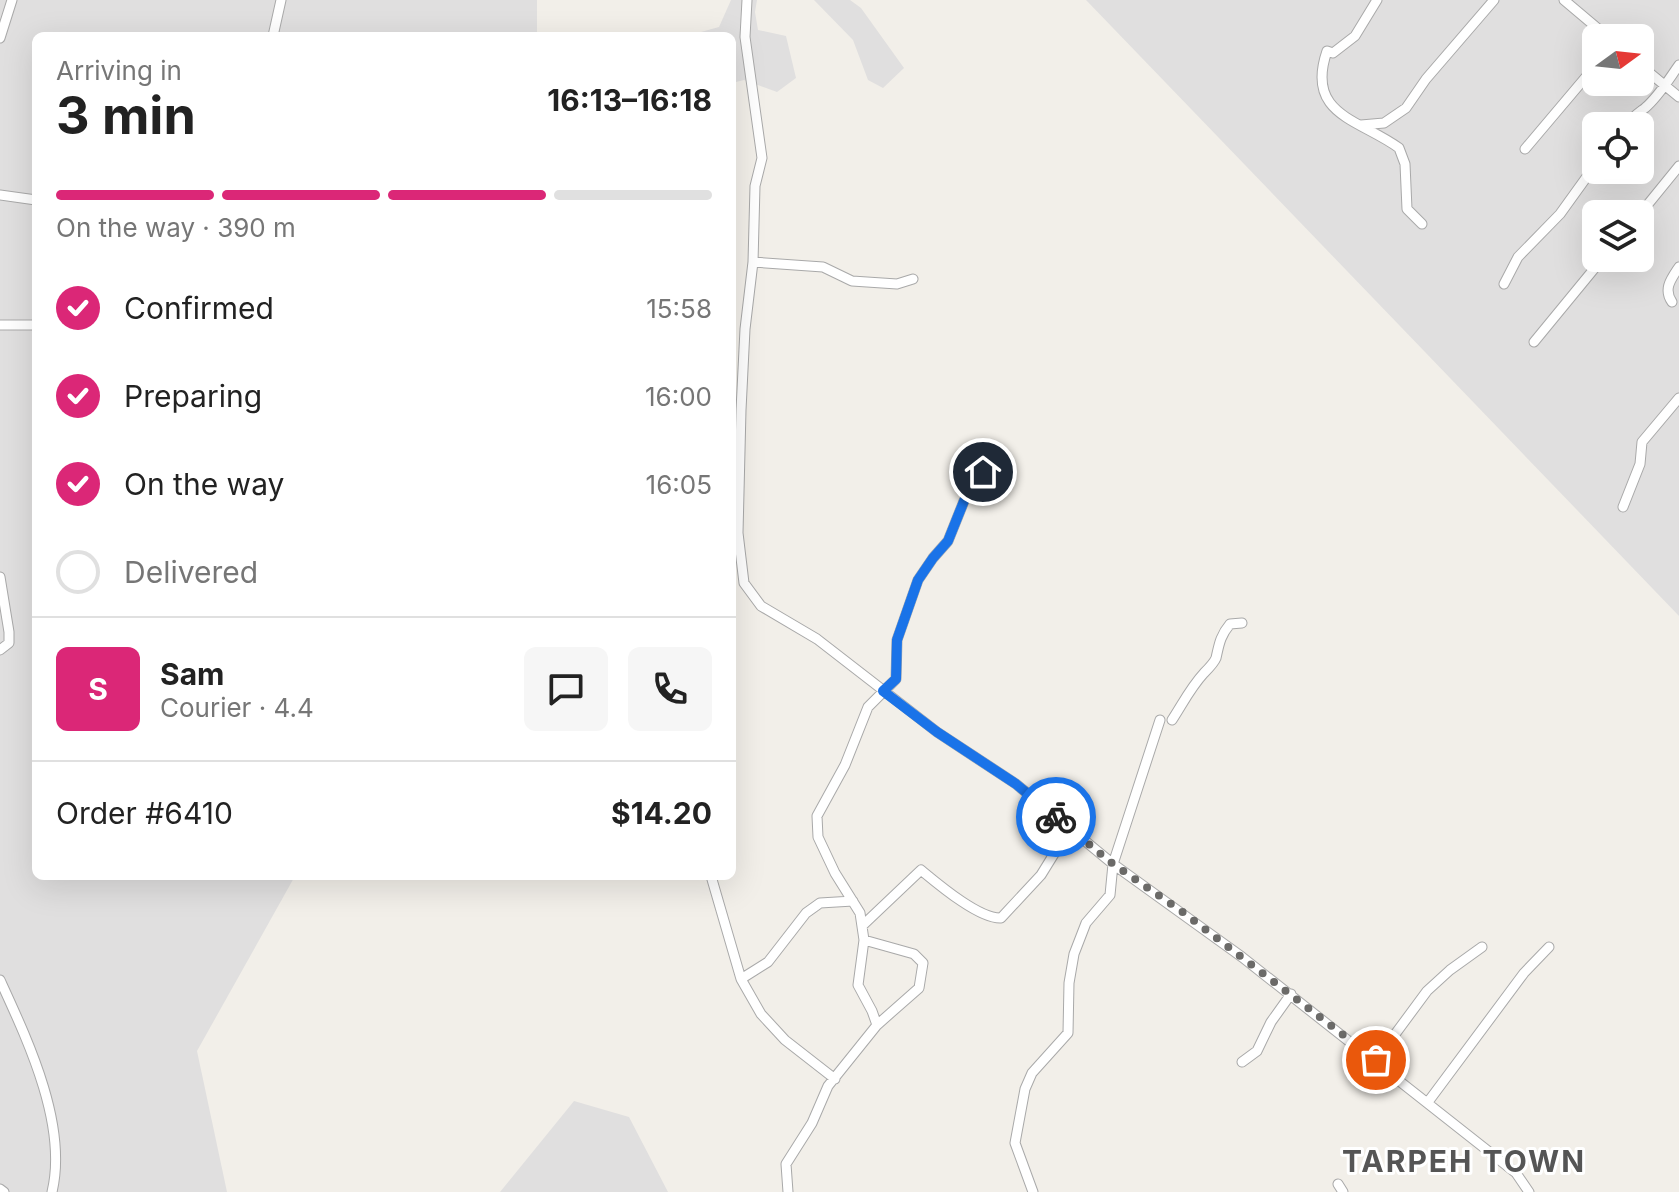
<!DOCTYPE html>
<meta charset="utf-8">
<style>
:root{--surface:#fff;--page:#f6f6f6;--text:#222;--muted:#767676;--line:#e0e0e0;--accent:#db2777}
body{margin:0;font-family:Inter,sans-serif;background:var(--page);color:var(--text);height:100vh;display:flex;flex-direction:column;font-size:30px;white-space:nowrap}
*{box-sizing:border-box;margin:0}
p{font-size:26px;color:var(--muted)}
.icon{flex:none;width:44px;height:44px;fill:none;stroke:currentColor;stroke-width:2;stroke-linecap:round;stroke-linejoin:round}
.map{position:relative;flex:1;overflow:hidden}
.sheet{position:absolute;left:32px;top:32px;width:704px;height:848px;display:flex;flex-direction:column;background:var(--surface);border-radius:12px;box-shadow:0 8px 32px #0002}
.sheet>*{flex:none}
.needle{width:52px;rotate:75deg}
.tools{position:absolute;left:1582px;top:24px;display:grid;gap:16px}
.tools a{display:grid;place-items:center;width:72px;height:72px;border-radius:12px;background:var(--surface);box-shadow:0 8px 32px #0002;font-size:40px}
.pin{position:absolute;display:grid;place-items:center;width:68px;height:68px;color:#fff;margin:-34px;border:4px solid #fff;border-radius:50%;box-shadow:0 2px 8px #0007}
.courier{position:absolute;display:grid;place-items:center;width:80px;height:80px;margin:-40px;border:6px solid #1a73e8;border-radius:50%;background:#fff;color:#222;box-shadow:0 2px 10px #0007}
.headline em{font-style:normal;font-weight:700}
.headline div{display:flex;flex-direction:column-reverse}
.headline{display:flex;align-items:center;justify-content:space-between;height:136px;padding:0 24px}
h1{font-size:52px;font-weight:700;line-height:60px}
.bar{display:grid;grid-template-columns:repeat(4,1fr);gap:12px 8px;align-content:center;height:96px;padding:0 24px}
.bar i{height:10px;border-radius:6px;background:var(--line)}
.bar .on{background:var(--accent)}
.bar p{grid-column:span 4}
.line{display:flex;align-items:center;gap:20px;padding:0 24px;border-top:2px solid var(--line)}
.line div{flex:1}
.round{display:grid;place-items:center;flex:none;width:84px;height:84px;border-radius:12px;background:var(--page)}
ol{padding:0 24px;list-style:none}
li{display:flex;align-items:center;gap:24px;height:88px}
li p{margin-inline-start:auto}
li .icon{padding:8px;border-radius:50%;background:var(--accent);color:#fff;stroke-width:4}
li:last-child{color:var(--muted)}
li i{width:44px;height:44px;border:4px solid var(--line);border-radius:50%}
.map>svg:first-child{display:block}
.residential{fill:#e0dfdf;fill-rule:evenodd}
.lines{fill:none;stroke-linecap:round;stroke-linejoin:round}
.minor-casing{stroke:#a9a9a9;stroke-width:11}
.minor{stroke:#fff;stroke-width:9}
.done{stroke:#6b6a68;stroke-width:8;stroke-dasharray:0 14.4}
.route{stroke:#1a73e8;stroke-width:10}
.labels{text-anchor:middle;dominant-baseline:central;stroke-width:6;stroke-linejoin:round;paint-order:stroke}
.district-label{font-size:30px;font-weight:bold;letter-spacing:2px;fill:#555;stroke:#fff}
</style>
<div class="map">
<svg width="1679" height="1192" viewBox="0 0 1679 1192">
<rect width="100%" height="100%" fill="#f2efe9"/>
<path class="residential" d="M0 0H537V36H36V876H295L197 1051 227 1192H0Z
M731 0H757L755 12 758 30 786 36 796 78 777 92 744 80 732 83V36H700L701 32 719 27Z
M814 0H850L861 8 904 68 883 88 868 80 853 40Z
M1086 0H1679V616L1400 326ZM1596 38H1640V82H1596ZM1596 126H1640V170H1596ZM1596 214H1640V258H1596Z
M574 1101 629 1117 668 1192H500Z"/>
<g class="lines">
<g class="minor-casing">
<path id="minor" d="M747 0 745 37 762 158 755 186 753 262 745 329 741 410 738 533 744 583 761 606 817 639 937 732 1016 784 1113 864 1242 957 1516 1173 1529 1192
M1377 0 1355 36 1333 53 1327 51C1305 115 1359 119 1399 148L1405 164 1407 209 1422 224
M1564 0 1609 38
M273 36 281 0
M0 38 12 0
M1640 65 1679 97
M1361 125 1384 123 1406 108 1426 79 1494 0
M1626 126C1632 117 1637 114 1645 108 1659 96 1669 79 1679 65
M1525 149 1596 65
M0 195 36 200
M1640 214 1679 166
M753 262 823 267 852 281 897 284 913 279
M1504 284 1518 257 1560 214 1596 164
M1672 302C1663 289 1671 279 1679 267
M0 325H36
M1534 342 1603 258
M1623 507 1640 464 1642 442 1679 398
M0 577 9 632V643L0 650
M1172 720C1183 703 1191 687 1204 673 1208 669 1214 663 1216 658 1219 645 1220 636 1230 624L1242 623
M711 876 741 979 768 962 806 913 820 903 853 901
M862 926 921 870C938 884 979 919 1001 918L1041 875 1070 828
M864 940 914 954 923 963 919 988 877 1025
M741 979 761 1014 785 1040 835 1079
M0 980C28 1041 68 1125 52 1192
M1376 1060 1427 991 1450 970 1482 947
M1242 1062 1257 1051 1271 1022 1291 994
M1428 1102 1524 973 1549 947
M1338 1184 1343 1192
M0 1189 4 1192
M788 1192 786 1164 812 1123 828 1086 877 1025 872 1011 858 985 864 940 860 913 835 873 818 837 817 816 845 765 868 707 896 679 897 640 918 580 933 558 948 541 964 501 983 472
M1033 1192 1015 1143 1025 1089 1032 1073 1068 1033 1069 983 1074 954 1086 923 1110 895 1113 864 1160 720"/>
</g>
<use href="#minor" class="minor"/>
</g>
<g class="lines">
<path class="done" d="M1056 817 1113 864 1180 910 1376 1060"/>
<path class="route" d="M983 472 964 501 948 541 933 558 918 580 897 640 896 679 883 691 937 732 1016 784 1056 817"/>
</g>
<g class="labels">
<g class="district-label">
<text x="1464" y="1161">TARPEH TOWN</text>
</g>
</g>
</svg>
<div class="tools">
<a><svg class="needle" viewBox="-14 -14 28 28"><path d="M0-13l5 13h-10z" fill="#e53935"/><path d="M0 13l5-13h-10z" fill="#767676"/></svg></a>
<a><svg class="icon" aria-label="locate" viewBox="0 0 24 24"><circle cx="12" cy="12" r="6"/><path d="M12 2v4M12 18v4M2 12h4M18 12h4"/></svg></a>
<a><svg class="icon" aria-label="layers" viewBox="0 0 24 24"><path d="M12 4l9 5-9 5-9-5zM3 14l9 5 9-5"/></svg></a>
</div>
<div class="pin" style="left:1376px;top:1060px;background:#ea580c"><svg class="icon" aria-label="bag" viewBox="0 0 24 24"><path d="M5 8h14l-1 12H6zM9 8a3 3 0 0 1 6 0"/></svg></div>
<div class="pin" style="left:983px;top:472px;background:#1f2937"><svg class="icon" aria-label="home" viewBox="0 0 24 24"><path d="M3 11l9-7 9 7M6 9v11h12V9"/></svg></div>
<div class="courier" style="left:1056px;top:817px"><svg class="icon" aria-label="bike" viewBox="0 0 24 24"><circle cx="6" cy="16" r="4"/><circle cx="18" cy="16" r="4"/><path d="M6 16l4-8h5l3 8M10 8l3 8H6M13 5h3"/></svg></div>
<section class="sheet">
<div class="headline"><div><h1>3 min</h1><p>Arriving in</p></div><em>16:13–16:18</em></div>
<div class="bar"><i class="on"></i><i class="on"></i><i class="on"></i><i></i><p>On the way · 390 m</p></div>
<ol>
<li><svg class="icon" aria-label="check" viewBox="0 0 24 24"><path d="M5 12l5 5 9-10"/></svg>Confirmed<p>15:58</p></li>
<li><svg class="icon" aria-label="check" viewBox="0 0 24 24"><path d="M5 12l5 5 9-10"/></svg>Preparing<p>16:00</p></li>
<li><svg class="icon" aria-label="check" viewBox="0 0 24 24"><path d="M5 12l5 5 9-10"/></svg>On the way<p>16:05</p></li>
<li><i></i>Delivered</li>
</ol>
<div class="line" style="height:144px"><b class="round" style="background:var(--accent);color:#fff">S</b><div><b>Sam</b><p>Courier · 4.4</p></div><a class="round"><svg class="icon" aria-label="chat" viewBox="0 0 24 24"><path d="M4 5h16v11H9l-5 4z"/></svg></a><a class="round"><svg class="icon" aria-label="phone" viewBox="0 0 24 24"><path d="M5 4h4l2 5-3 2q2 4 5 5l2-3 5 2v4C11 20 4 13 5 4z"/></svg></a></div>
<div class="line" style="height:104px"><div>Order #6410</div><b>$14.20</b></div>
</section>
</div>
